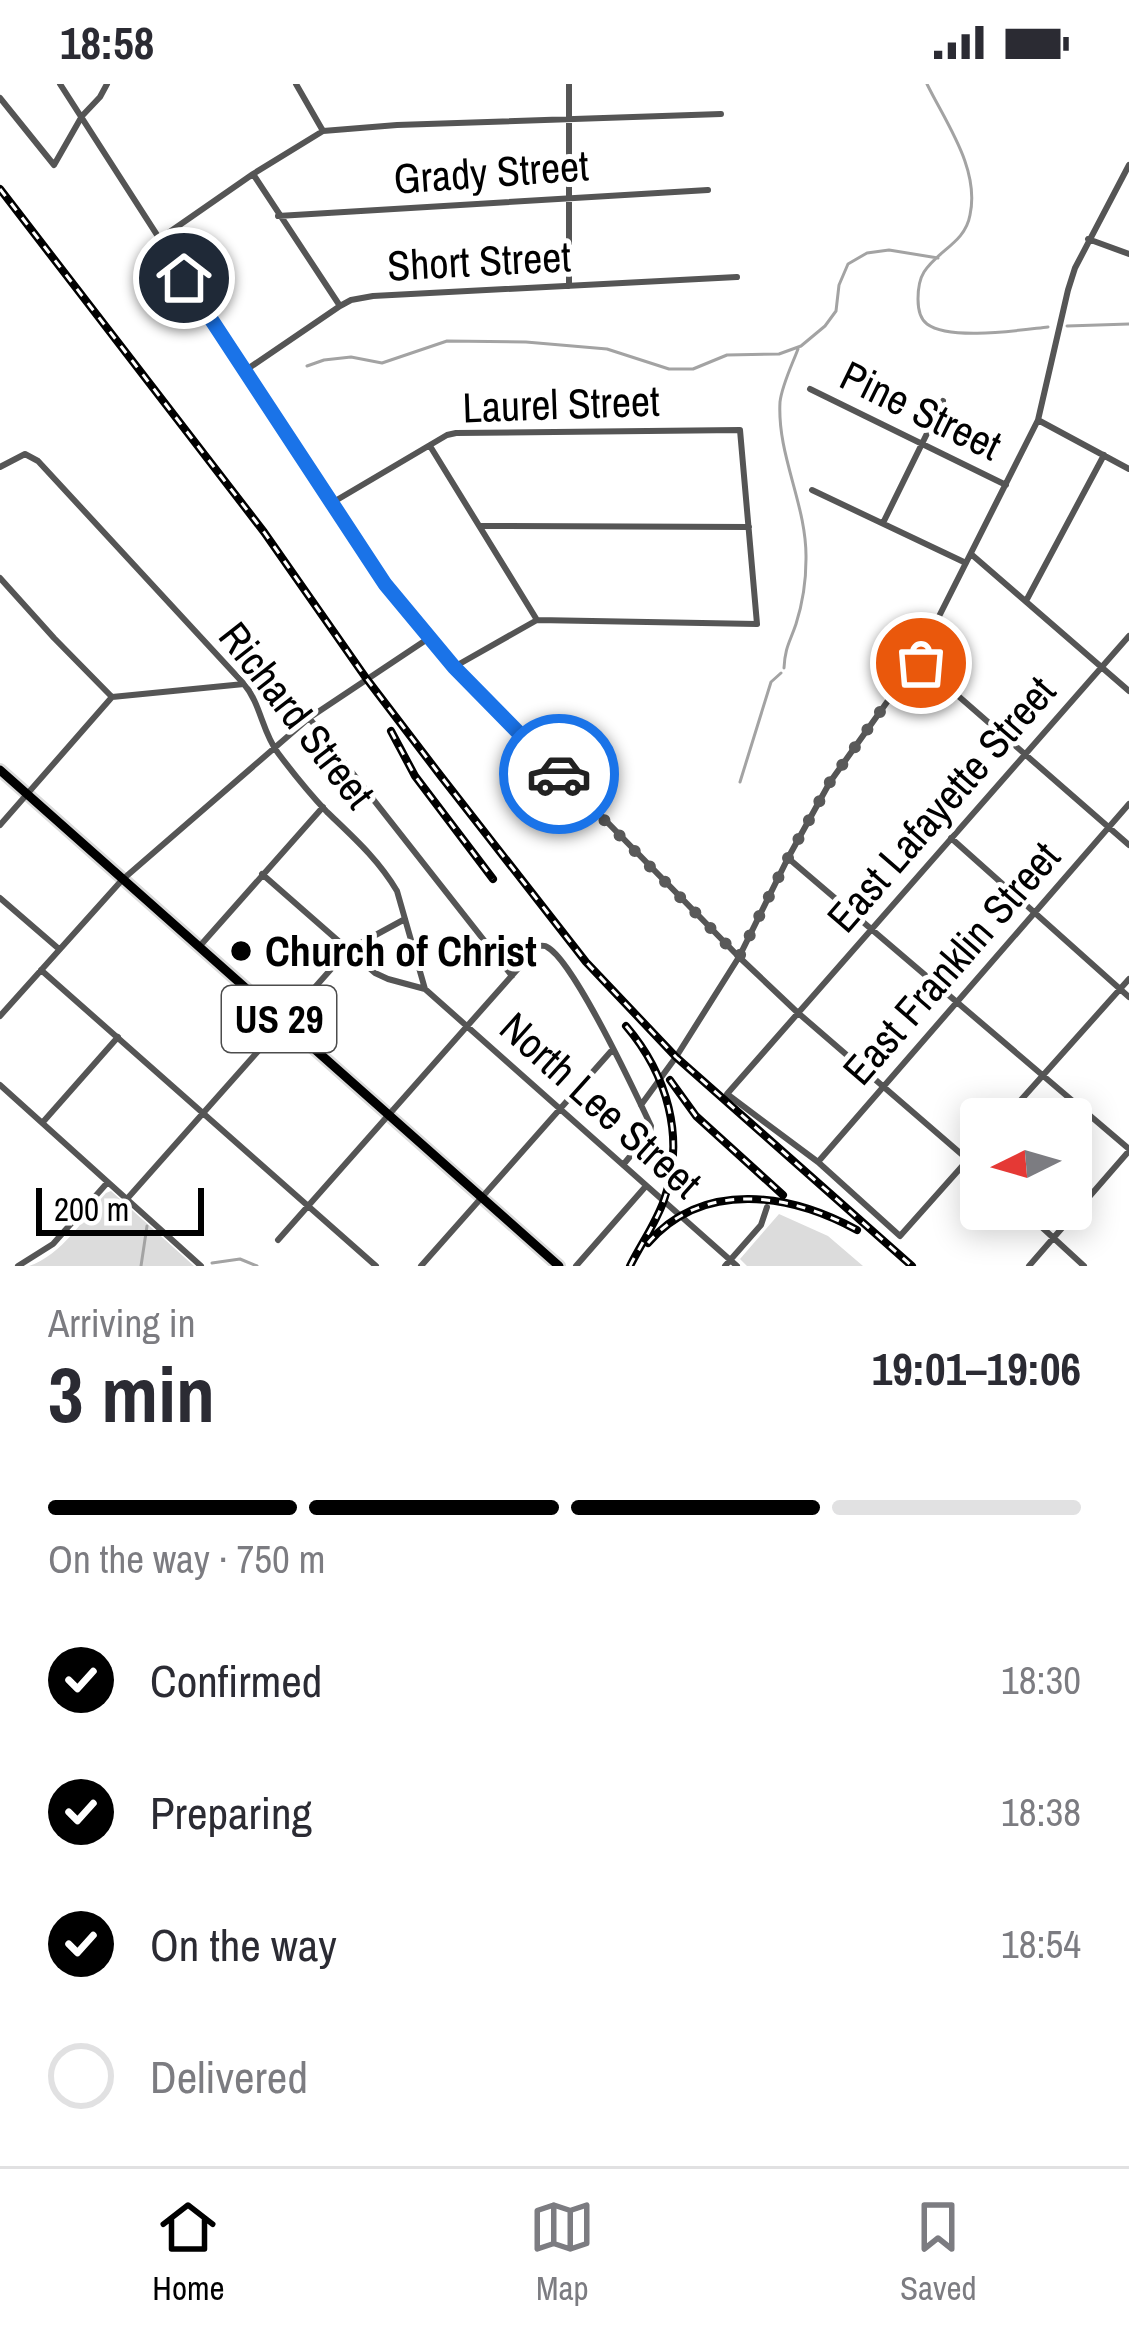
<!DOCTYPE html>
<meta charset="utf-8">
<style>
:root{--surface:#fff;--page:#f2f2f3;--text:#2b2b33;--muted:#7c7c81;--line:#e1e1e2;--accent:#000}
body{margin:0;font-family:"Archivo Narrow",sans-serif;background:var(--page);color:var(--text);height:100vh;display:flex;flex-direction:column;font-size:45px;white-space:nowrap}
*{box-sizing:border-box;margin:0}
p{font-size:39px;color:var(--muted)}
.icon{flex:none;width:66px;height:66px;fill:none;stroke:currentColor;stroke-width:2;stroke-linecap:round;stroke-linejoin:round}
.map{position:relative;height:1182px;overflow:hidden}
.sheet{display:flex;flex-direction:column;background:var(--surface);flex:1}
.sheet>*{flex:none}
.needle{width:78px;rotate:265deg}
.buttons{position:absolute;left:960px;top:1014px;display:grid;gap:24px}
.buttons a{display:grid;place-items:center;width:132px;height:132px;border-radius:12px;background:var(--surface);box-shadow:0 6px 30px #0003;font-size:60px}
.scale{position:absolute;left:36px;bottom:30px;width:168px;box-sizing:border-box;padding-left:12px;border:6px solid #000;border-top:0;font-size:33px;line-height:42px;white-space:nowrap;color:#000;-webkit-text-stroke:9px #fff;paint-order:stroke}
.pin{position:absolute;display:grid;place-items:center;width:102px;height:102px;color:#fff;margin:-51px;border:6px solid #fff;border-radius:50%;box-shadow:0 3px 12px #0007}
.courier{position:absolute;display:grid;place-items:center;width:120px;height:120px;margin:-60px;border:9px solid #1a73e8;border-radius:50%;background:#fff;color:#222;box-shadow:0 3px 15px #0007}
.summary em{font-style:normal;font-weight:700}
.summary div{display:flex;flex-direction:column-reverse}
.summary{display:flex;align-items:center;justify-content:space-between;height:204px;padding:0 48px}
h1{font-size:78px;font-weight:700;line-height:90px}
.bar{display:grid;grid-template-columns:repeat(4,1fr);gap:18px 12px;align-content:center;height:144px;padding:0 48px}
.bar i{height:15px;border-radius:9px;background:var(--line)}
.bar .active{background:var(--accent)}
.bar p{grid-column:span 4}
ol{padding:0 48px;list-style:none}
li{display:flex;align-items:center;gap:36px;height:132px}
li p{margin-inline-start:auto}
li .icon{padding:12px;border-radius:50%;background:var(--accent);color:#fff;stroke-width:4}
li:last-child{color:var(--muted)}
li i{width:66px;height:66px;border:6px solid var(--line);border-radius:50%}
.status{display:flex;justify-content:space-between;align-items:center;height:84px;padding:0 60px;background:var(--surface);direction:ltr}
.status svg{height:33px;fill:currentColor}
.tab-bar{display:flex;justify-content:space-around;align-items:center;height:168px;border-top:3px solid var(--line);background:var(--surface);font-size:33px;color:var(--muted)}
.tab-bar a{display:grid;justify-items:center;gap:6px}
.tab-bar .active{color:var(--accent)}
.map>svg:first-child{display:block}
.green{fill:#dcdcdc}
.lines{fill:none;stroke-linecap:round;stroke-linejoin:round}
.stream{stroke:#a3a3a3;stroke-width:3}
.major-casing{stroke:#dbdbdb;stroke-width:14}
.minor{stroke:#555;stroke-width:6}
.major{stroke:#000;stroke-width:9}
.rail-casing{stroke:#000;stroke-width:8}
.rail{stroke:#fff;stroke-width:3;stroke-dasharray:9;stroke-linecap:butt}
.done{stroke:#595959;stroke-width:12;stroke-dasharray:0 21.6}
.route{stroke:#1a73e8;stroke-width:15}
.poi-dot{fill:#000;stroke:#fff;stroke-width:4.5}
.labels{text-anchor:middle;dominant-baseline:central;stroke-width:10;stroke-linejoin:round;paint-order:stroke}
.shield{fill:#fff;stroke:#4c4c4c;stroke-width:3}
.shield-label{font-size:39px;font-weight:bold;fill:#000}
.street-label{font-size:42px;fill:#000;stroke:#fff}
.poi-label{font-size:42px;font-weight:bold;fill:#000;stroke:#fff;text-anchor:start}
</style>
<div class="status"><b>18:58</b><svg viewBox="0 0 49 12"><path d="M0 12V9h3v3zM5 12V6h3v6zM10 12V3h3v9zM15 12V0h3v12zM26 1h20v11H26zM47 4h2v5h-2z"/></svg></div>
<div class="map">
<svg width="1129" height="1182" viewBox="0 0 1129 1182">
<rect width="100%" height="100%" fill="#fff"/>
<path class="green" d="M111 1107 194 1182H195H29C62 1171 84 1134 106 1109Z
M779 1130 828 1152 863 1182H747L740 1175Z"/>
<g class="lines">
<path class="stream" d="M927 0C946 39 980 85 970 131 965 159 938 166 924 188 919 196 918 206 918 215 918 224 919 234 927 240 950 257 1020 246 1048 243
M1067 242 1129 240
M307 282 324 276 351 273 382 279 447 257 526 258 607 265 669 285H693L727 271 779 270 801 262 825 242 836 227 839 201 848 180 867 169 889 166 938 174
M784 584C785 563 790 558 796 540 803 518 806 497 806 475 807 421 777 372 780 318 782 301 792 281 798 265
M740 698 771 598 781 589
M212 1179 240 1175 257 1182
M141 1182 147 1142"/>
<g class="major-casing">
<path id="major" d="M0 686 559 1182"/>
</g>
<path class="minor" d="M60 0 330 420 385 500 441 568 739 873 797 928 981 1087
M296 0 323 47
M0 14 54 81 82 32 100 13 107 0
M253 90 340 222
M278 132 708 106
M1088 155 1129 170
M158 156 253 90 323 47 397 41 721 30
M569 202V0
M246 286 340 222 351 216 373 212 737 193
M810 305 1006 401
M1038 336 1129 385
M430 362 537 536
M0 383 25 370 38 377 244 600C261 620 262 648 278 669 293 689 310 710 327 728 353 753 378 775 397 807L425 905 737 1182
M812 406 966 479
M330 420 447 351 456 349 740 346 757 540 537 536 454 583
M883 439 943 317
M481 442 749 443
M971 470 1129 607
M0 494 54 554 112 613
M1026 517 1104 371
M917 576 1129 761
M310 635 512 892
M0 741 112 613 244 600
M951 754 1129 913
M788 774 1129 1065
M262 790 375 889 388 895 425 905
M0 814 59 865
M199 863 323 723
M41 886 376 1182
M0 932 122 796 309 634 429 554
M0 1001 201 1182
M641 1021 676 973 739 873 788 774 830 698 917 576 1038 336 1068 206 1075 184 1129 81
M1004 1035 1129 895
M43 1038 118 953
M981 1061 900 1152 818 1078 727 1010 1129 552
M818 1078 1129 720
M126 1116 348 866 405 835
M1022 1125 1084 1182
M278 1156 538 862C541 862 545 861 547 863 573 876 636 1010 651 1042L650 1048 623 1081
M18 1182 53 1160 107 1099
M421 1182 613 965
M576 1182 646 1102
M725 1182 761 1141 767 1123
M1029 1182 1129 1067"/>
<use href="#major" class="major"/>
<g class="rail-casing">
<path id="rail" d="M0 105 264 448 366 594 440 691 586 878 676 973 912 1182
M391 647 415 692 493 795
M626 942C667 990 686 1054 664 1116 656 1139 641 1160 630 1182
M670 996 696 1032 783 1111
M648 1159C704 1095 791 1110 857 1146"/>
</g>
<use href="#rail" class="rail"/>
</g>
<g class="lines">
<path class="done" d="M559 690 739 873 788 774 830 698 917 576 921 579"/>
<path class="route" d="M184 194 385 500 454 583 559 690"/>
</g>
<circle class="poi-dot" cx="241" cy="867" r="12"/>
<g class="labels">
<rect class="shield" x="222" y="902" width="114" height="66" rx="9"/>
<g class="shield-label">
<text x="279" y="935">US 29</text>
</g>
<g class="street-label">
<text transform="translate(491 88) rotate(-4)">Grady Street</text>
<text transform="translate(479 177) rotate(-3)">Short Street</text>
<text transform="translate(561 320) rotate(-2)">Laurel Street</text>
<text transform="translate(921 326) rotate(26)">Pine Street</text>
<text transform="translate(297 631) rotate(52)">Richard Street</text>
<text transform="translate(941 720) rotate(-49)">East Lafayette Street</text>
<text transform="translate(951 879) rotate(-49)">East Franklin Street</text>
<text transform="translate(601 1021) rotate(42)">North Lee Street</text>
</g>
<g class="poi-label">
<text x="265" y="867">Church of Christ</text>
</g>
</g>
</svg>
<div class="buttons">
<a><svg class="needle" viewBox="-14 -14 28 28"><path d="M0-13l5 13h-10z" fill="#e53935"/><path d="M0 13l5-13h-10z" fill="#7c7c81"/></svg></a>
</div>
<div class="scale">200 m</div>
<div class="pin" style="left:921px;top:579px;background:#ea580c"><svg class="icon" aria-label="bag" viewBox="0 0 24 24"><path d="M5 8h14l-1 12H6zM9 8a3 3 0 0 1 6 0"/></svg></div>
<div class="pin" style="left:184px;top:194px;background:#1f2937"><svg class="icon" aria-label="home" viewBox="0 0 24 24"><path d="M3 11l9-7 9 7M6 9v11h12V9"/></svg></div>
<div class="courier" style="left:559px;top:690px"><svg class="icon" aria-label="car" viewBox="0 0 24 24"><path d="M5 17H2v-5l4-1 3-4h7l3 4 3 1v5h-3M9 17h6M6 11h13"/><circle cx="7" cy="17" r="2"/><circle cx="17" cy="17" r="2"/></svg></div>
</div>
<section class="sheet">
<div class="summary"><div><h1>3 min</h1><p>Arriving in</p></div><em>19:01–19:06</em></div>
<div class="bar"><i class="active"></i><i class="active"></i><i class="active"></i><i></i><p>On the way · 750 m</p></div>
<ol>
<li><svg class="icon" aria-label="check" viewBox="0 0 24 24"><path d="M5 12l5 5 9-10"/></svg>Confirmed<p>18:30</p></li>
<li><svg class="icon" aria-label="check" viewBox="0 0 24 24"><path d="M5 12l5 5 9-10"/></svg>Preparing<p>18:38</p></li>
<li><svg class="icon" aria-label="check" viewBox="0 0 24 24"><path d="M5 12l5 5 9-10"/></svg>On the way<p>18:54</p></li>
<li><i></i>Delivered</li>
</ol>
</section>
<nav class="tab-bar">
<a class="active"><svg class="icon" aria-label="home" viewBox="0 0 24 24"><path d="M3 11l9-7 9 7M6 9v11h12V9"/></svg>Home</a>
<a><svg class="icon" aria-label="map" viewBox="0 0 24 24"><path d="M3 6l6-2 6 2 6-2v14l-6 2-6-2-6 2zM9 4v14M15 6v14"/></svg>Map</a>
<a><svg class="icon" aria-label="saved" viewBox="0 0 24 24"><path d="M7 4h10v16l-5-4-5 4z"/></svg>Saved</a>
</nav>
